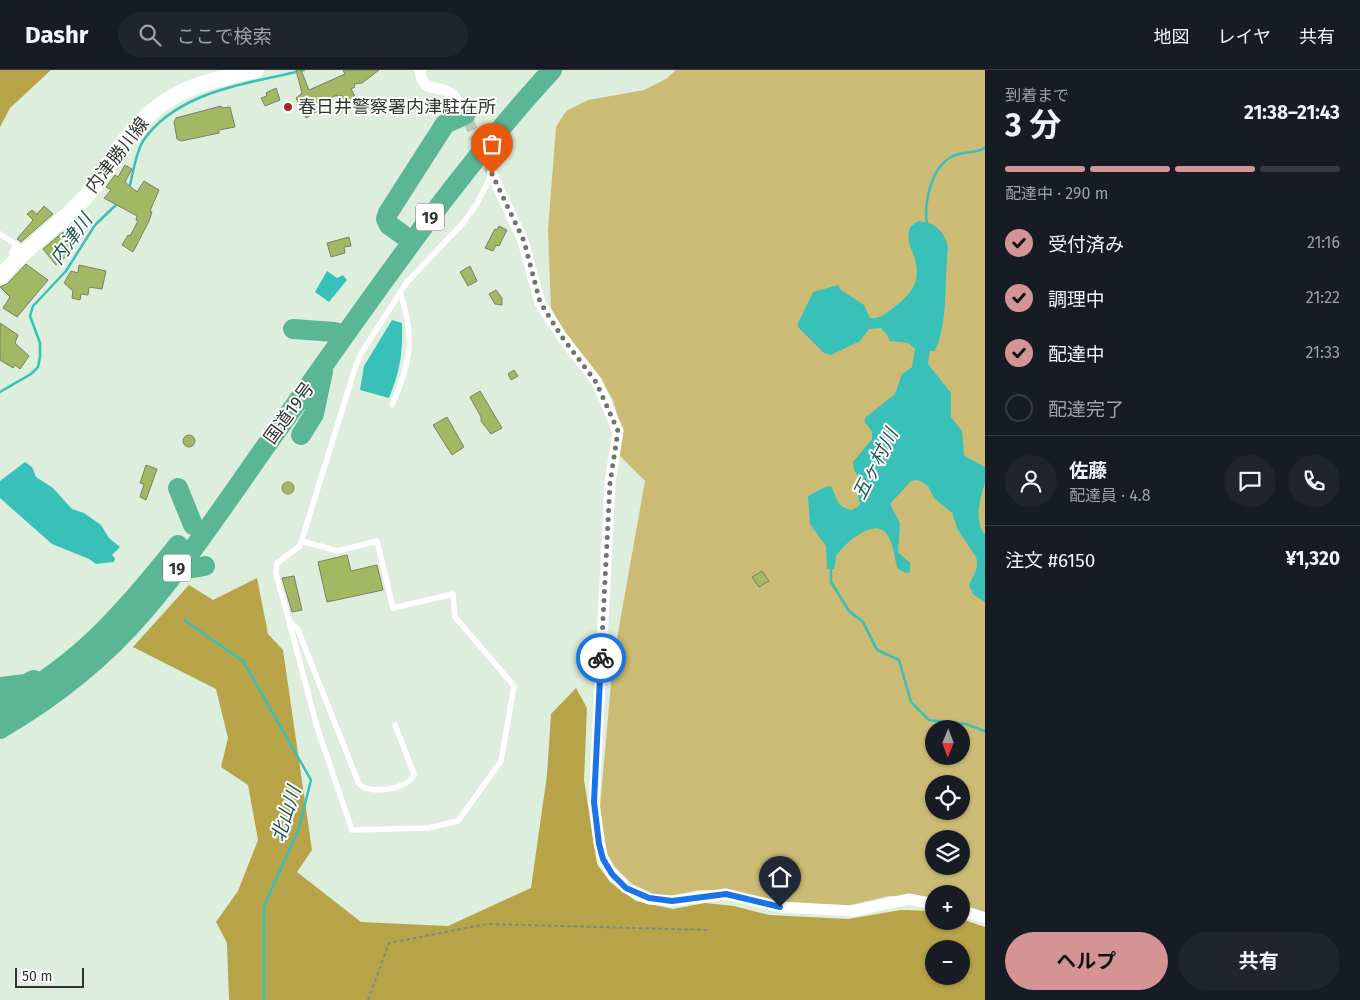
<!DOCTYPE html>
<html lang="ja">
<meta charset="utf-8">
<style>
:root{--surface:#171b24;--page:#20242c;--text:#f1f3f6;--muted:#9ea1a6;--line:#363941;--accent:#d49496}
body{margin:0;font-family:"Fira Sans","Noto Sans JP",sans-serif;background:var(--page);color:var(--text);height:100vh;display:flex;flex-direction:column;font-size:19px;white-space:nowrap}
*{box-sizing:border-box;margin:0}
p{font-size:16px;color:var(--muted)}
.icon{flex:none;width:28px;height:28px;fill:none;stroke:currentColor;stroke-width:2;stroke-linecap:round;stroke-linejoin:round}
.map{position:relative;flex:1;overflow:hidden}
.drawer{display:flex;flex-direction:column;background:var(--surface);width:375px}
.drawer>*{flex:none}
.needle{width:32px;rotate:181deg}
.fabs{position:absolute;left:925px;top:650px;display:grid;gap:10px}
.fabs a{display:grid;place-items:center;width:45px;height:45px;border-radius:50%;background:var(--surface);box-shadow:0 1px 4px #0004;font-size:25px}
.scale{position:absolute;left:15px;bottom:12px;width:69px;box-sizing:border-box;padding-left:5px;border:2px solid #30362f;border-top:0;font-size:14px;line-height:18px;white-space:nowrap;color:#30362f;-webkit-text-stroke:4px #fff;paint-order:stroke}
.pin{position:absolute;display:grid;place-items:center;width:42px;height:42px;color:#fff;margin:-51px -21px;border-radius:50% 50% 50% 0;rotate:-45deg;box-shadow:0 0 5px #0007}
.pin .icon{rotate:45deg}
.courier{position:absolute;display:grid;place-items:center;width:50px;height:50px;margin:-25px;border:4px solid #1a73e8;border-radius:50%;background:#fff;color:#222;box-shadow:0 1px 6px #0007}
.headline em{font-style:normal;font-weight:700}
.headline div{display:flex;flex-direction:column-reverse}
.headline{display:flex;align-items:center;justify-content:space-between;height:85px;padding:0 20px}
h1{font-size:32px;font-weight:700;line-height:38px}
.bar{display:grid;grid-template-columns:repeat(4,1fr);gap:8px 5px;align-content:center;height:60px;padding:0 20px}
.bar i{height:6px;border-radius:4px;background:var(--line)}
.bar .current{background:var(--accent)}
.bar p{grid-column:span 4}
.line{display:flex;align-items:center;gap:12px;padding:0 20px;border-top:1px solid var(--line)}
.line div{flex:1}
.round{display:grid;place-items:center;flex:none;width:52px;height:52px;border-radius:26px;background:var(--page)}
ol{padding:0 20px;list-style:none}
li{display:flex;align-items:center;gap:15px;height:55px}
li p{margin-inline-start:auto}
li .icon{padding:5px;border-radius:50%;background:var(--accent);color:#111;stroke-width:4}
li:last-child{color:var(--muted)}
li i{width:28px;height:28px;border:2px solid var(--line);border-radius:50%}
.cta{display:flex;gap:10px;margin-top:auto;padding:10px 20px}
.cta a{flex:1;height:58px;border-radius:30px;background:var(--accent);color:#111;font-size:20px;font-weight:700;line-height:58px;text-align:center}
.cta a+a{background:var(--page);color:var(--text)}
header{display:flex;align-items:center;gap:30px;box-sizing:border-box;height:70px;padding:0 25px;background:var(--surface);border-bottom:1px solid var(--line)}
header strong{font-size:24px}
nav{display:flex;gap:28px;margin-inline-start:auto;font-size:18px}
.search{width:350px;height:45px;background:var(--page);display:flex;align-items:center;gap:12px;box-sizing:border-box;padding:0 18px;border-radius:28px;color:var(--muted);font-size:19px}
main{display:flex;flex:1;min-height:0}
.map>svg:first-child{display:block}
.green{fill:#ccbb74;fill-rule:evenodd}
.forest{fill:#b7a348;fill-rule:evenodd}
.water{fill:#39c0b9}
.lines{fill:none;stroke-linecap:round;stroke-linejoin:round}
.stream{stroke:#39c0b9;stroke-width:2.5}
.building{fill:#a3b862;stroke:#7a806c}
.street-tunnel{stroke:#bac9b9;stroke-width:11;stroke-dasharray:11 5.5;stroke-linecap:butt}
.path{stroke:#808b7f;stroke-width:2;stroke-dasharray:4 2.5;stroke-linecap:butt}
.lane{stroke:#fff;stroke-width:5.5}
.street{stroke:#fff;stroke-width:11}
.secondary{stroke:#fff;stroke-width:16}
.highway{stroke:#5ab694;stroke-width:20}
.done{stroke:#6d766c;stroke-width:5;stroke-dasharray:0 9}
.route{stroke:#1a73e8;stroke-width:6}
.poi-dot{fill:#b12121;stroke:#fff;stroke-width:2}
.labels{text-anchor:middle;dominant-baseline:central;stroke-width:4;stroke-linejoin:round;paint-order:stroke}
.shield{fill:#fff;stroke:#6e726d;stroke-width:1}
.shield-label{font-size:16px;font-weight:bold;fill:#30362f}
.poi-label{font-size:18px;fill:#30362f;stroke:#fff;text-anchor:start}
.street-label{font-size:18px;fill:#30362f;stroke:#fff}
.water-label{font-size:19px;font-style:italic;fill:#205653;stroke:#fff}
</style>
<header>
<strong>Dashr</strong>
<div class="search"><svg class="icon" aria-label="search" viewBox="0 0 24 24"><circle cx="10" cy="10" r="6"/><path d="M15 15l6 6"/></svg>ここで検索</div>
<nav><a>地図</a><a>レイヤ</a><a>共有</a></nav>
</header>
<main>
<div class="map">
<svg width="985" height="930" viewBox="0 0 985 930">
<rect width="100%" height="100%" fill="#ddeedc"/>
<path class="green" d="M676 0H985V842L961 834V824H934V827L889 826 846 836 774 832 723 820H699L670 826 654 824 632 814 614 796 607 783 600 737 613 591 645 411 619 385 618 348 613 330 602 311 564 261 551 238 548 160 556 57 566 41 588 30 644 20 666 9ZM934 659H961V686H934ZM934 714H961V741H934ZM934 769H961V796H934Z"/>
<path class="forest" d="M0 0H51L10 38 0 57Z
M257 508 268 564 283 580 312 780 297 802 361 852 448 856 531 818 547 705 551 644 576 618 587 638 584 710 597 794 610 812 636 831 673 839 705 833 734 836 769 845 848 849 901 840 934 841V851H961V849L985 857V930H229L227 873 216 852 238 821 258 770 248 715 221 697 228 668 216 619 133 577 189 515 213 530ZM934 879H961V906H934Z"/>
<path class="water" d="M918 151C935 153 944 160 948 177 944 211 949 250 935 281H930L928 294 951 323V347L962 361 964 386 985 397C985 401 985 408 985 413 980 430 973 448 985 465V532L974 525 969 516C972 505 980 500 976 487L958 460 952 443 934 428 928 416 918 410 911 411 890 434 900 453 898 482 910 493V502L906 503 898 499C894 489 894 475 888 466 876 445 843 474 836 487 835 491 835 495 834 499H827L826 476 810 454 808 426 825 417 831 416C837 428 837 438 852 440L860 435 858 425 861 410 854 400 853 392 872 369V362L864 351 866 347 895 324 902 304 912 297 915 279 908 273 890 271 887 265 881 258 869 259 860 271 831 285 824 283 798 257V253L813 222 838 215 841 220 864 235 870 248C880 249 885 244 893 238 911 225 921 212 915 190 911 174 906 174 910 157Z
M327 201 337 208 343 205 347 210 329 232 315 222Z
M392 250 402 253C403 283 400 301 389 328L360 320 364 296Z
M25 392 32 397 36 407 53 418 72 439 84 443 101 455 109 468 120 477 112 485 115 488 114 492 96 494 89 489 52 474 0 428V411Z"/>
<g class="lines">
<path class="stream" d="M129 119C133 105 135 84 143 71 178 20 249 14 304 0
M927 155C924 134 930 99 951 87 960 81 975 84 985 78
M0 322 31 304 38 297 40 287V273L30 246 33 236 66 201 95 155 118 133
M831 498V512L849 541 863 552 877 580 899 590 911 632 929 650 966 654 985 661
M184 550 243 591 311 710 299 758 264 836V930"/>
</g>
<path class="building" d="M296 0H301L309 20 345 4 343 0H379L362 13 354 14 355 17 351 19 357 30 346 34 341 25 338 27 337 25 319 34 321 39 306 48 296 28 302 23Z
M276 18 280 30 265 36 261 28 267 26 266 23Z
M221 36 222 38 230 37 235 57 219 60V63L181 71 177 69 174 52 176 48Z
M125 95 132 99 125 112 137 122 144 111 159 120 150 141 152 142 149 151 133 182 122 175 128 165 130 166 138 151 136 150 137 146 104 128 111 120 106 117 115 105 118 107Z
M44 136 53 144 21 172 17 169 33 150 27 144 32 140 38 145 37 144Z
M499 156 507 160 499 176 496 175 493 181 485 178 495 159 497 160Z
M63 162 72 176 67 180 70 183 56 195 43 179Z
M349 167 351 176 344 177 345 183 331 187 327 173Z
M26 194 48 210 17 247 3 238 10 227 0 217 7 214Z
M79 195 106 201 102 219 89 217 88 225 81 224 80 230 72 228 73 221 64 213 71 201 78 203Z
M470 196 477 211 468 216 460 202Z
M496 220 502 228V235L495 234 489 224Z
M0 253 18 265 15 273 29 286 20 299 15 295 13 298 0 290Z
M514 300 518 306 511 310 508 304Z
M480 321 502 358 491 364 481 351V347L470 327Z
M447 347 464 377 452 385 433 355Z
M183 371a6 6 0 1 1 12 0a6 6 0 1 1-12 0Z
M146 395 157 399 146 430 140 427 144 414 140 413Z
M282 418a6 6 0 1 1 12 0a6 6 0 1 1-12 0Z
M347 485 351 501 377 495 383 520 327 532 318 492Z
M762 501 769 511 759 517 752 507Z
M294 506 302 540 292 542 282 508Z"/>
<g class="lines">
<path class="street-tunnel" d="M468 50 492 104"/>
<path class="path" d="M368 930 389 873 487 854 709 860"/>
<path class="lane" d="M0 164 17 175 12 182 18 186
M392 335C411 292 415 267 400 222
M289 551 317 657 352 760 428 758 458 751 501 691 514 616 455 547 453 524 393 538 377 471 338 481 302 471
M395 655 414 704C411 719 369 725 359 714L298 560 289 551 276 504 277 493 300 476 356 295 362 282 407 212 463 153 476 135 492 104"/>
<path class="street" d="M420 0C423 26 438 13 452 24 458 30 463 42 467 49
M492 104 523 171 540 233 562 267 597 312 618 361 610 413 594 732 599 773 603 789 612 804 626 818 649 829 672 831 726 824 780 837 853 841 909 829 934 834
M961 841 985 848"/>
<path class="secondary" d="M0 207C24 179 55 158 81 132 97 115 108 95 121 76 160 22 194 14 256 0"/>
<path class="highway" d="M403 165 389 155 386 149 388 143 445 54 465 45
M293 259 335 262
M301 365 314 344 323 301
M178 418 193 455
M175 501 205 496
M0 617 26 614 34 610
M0 637C78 596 124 543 178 475
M0 659C53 628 104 588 144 541 191 486 231 425 273 366 363 241 448 113 552 0"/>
</g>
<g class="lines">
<path class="done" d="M492 104 524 171 540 232 562 267 596 312 618 361 610 413 601 588"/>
<path class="route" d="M601 588 594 732 599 774 603 789 612 804 626 818 649 828 672 831 726 824 780 837"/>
</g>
<circle class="poi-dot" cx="288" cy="37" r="5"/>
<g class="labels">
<g class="shield">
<rect x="416" y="133.5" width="28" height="27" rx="4"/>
<rect x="163" y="484.5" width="28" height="27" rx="4"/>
</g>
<g class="shield-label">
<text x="430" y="147">19</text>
<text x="177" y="498">19</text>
</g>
<g class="poi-label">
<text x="298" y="37">春日井警察署内津駐在所</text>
</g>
<g class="street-label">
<text transform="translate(117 85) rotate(-52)">内津勝川線</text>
<text transform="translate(289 343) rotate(-54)">国道19号</text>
</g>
<g class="water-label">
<text transform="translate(71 169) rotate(-54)">内津川</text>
<text transform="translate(875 394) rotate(-63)">五ヶ村川</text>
<text transform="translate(286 744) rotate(-72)">北山川</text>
</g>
</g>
</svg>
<div class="fabs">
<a><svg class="needle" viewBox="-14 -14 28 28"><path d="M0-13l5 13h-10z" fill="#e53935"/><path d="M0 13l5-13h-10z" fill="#9ea1a6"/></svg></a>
<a><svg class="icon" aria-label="locate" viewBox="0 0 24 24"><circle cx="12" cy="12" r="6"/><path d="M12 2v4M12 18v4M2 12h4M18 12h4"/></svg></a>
<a><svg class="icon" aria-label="layers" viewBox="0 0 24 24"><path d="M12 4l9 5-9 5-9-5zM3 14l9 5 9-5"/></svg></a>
<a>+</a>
<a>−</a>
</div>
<div class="scale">50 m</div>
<div class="pin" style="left:492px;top:104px;background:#ea580c"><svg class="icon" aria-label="bag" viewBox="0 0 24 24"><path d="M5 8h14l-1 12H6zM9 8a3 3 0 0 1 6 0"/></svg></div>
<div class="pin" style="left:780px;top:837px;background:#1f2937"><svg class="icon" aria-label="home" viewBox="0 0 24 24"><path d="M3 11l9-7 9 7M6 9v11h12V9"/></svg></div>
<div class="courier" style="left:601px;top:588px"><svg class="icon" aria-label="bike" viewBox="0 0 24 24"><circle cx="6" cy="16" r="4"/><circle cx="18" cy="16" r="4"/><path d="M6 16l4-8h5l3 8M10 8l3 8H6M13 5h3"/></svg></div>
</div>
<section class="drawer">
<div class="headline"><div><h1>3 分</h1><p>到着まで</p></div><em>21:38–21:43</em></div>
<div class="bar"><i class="current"></i><i class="current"></i><i class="current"></i><i></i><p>配達中 · 290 m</p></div>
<ol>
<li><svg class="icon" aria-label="check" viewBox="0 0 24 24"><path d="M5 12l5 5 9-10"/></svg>受付済み<p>21:16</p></li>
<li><svg class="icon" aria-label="check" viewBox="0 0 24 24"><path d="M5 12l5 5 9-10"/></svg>調理中<p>21:22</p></li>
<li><svg class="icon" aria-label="check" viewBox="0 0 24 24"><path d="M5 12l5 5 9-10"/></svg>配達中<p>21:33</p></li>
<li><i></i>配達完了</li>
</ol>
<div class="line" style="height:90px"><a class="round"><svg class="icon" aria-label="person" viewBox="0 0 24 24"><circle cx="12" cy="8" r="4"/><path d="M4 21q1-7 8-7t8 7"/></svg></a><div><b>佐藤</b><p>配達員 · 4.8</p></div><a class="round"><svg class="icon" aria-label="chat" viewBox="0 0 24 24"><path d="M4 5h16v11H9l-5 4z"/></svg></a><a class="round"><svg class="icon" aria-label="phone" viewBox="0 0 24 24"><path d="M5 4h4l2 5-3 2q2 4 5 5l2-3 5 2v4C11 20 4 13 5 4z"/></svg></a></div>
<div class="line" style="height:65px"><div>注文 #6150</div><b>¥1,320</b></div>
<div class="cta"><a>ヘルプ</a><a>共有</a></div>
</section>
</main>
